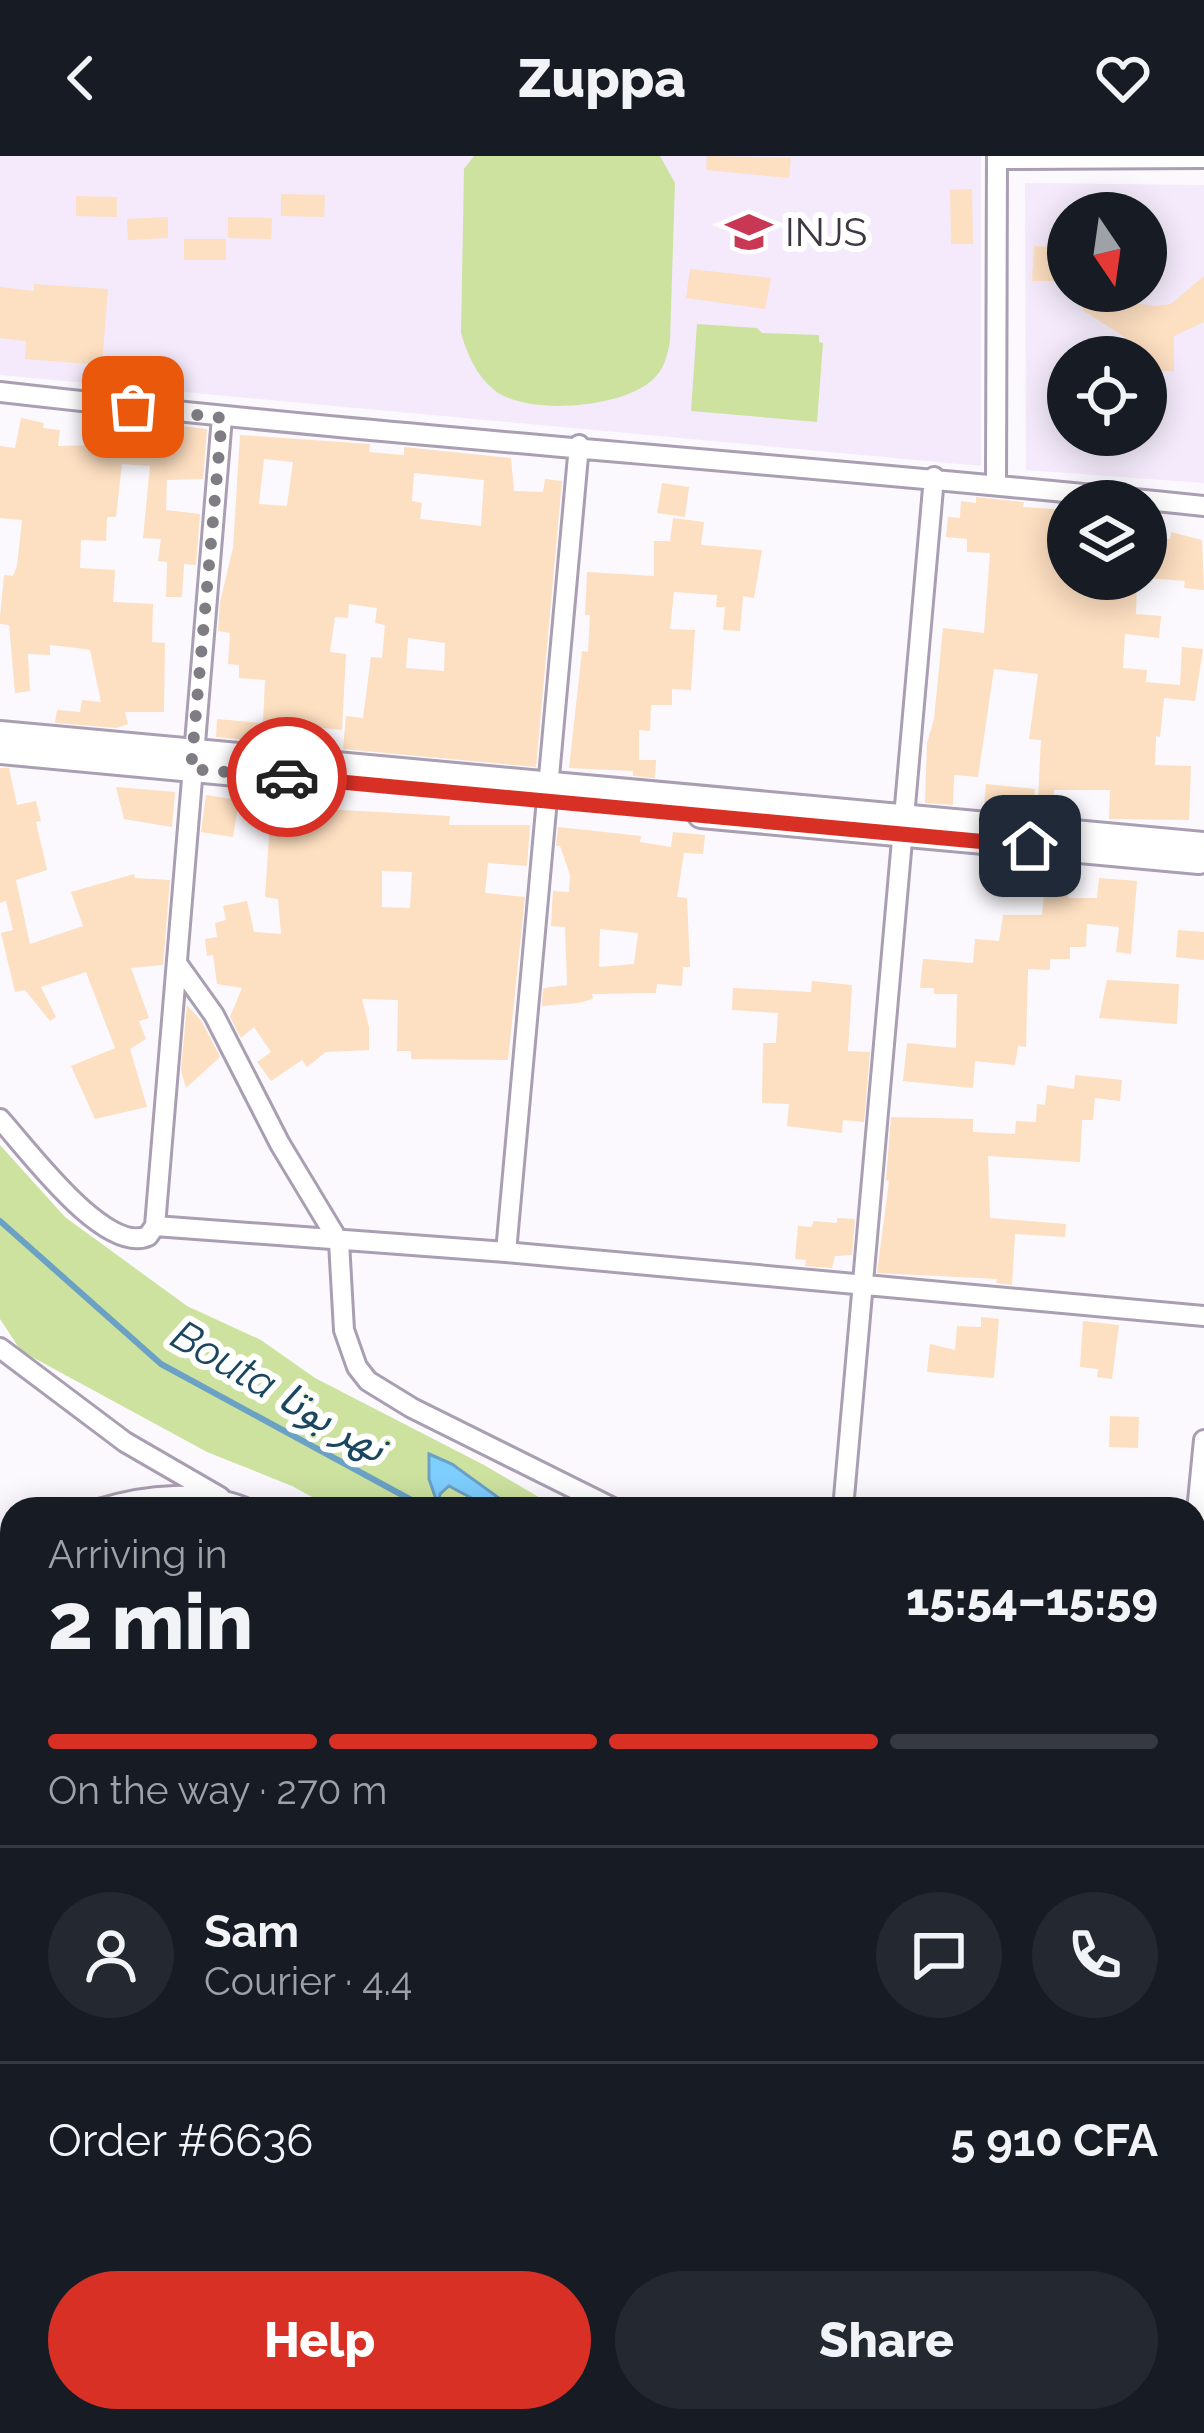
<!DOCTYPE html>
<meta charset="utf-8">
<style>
:root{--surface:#171b24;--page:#242831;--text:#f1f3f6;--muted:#9ea1a6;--line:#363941;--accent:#d93025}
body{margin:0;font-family:Raleway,"Noto Sans Arabic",sans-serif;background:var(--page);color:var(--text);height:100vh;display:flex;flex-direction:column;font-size:45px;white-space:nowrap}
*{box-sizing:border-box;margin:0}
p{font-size:39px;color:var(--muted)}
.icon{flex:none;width:66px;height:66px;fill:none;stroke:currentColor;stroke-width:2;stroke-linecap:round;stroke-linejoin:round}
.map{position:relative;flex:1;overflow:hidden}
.panel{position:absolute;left:0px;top:1341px;width:1206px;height:936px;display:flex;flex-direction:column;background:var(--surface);border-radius:36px 36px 0 0;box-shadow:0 6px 30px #0003}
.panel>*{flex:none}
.needle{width:78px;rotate:167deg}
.fabs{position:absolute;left:1047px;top:36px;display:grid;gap:24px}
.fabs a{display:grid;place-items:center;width:120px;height:120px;border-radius:50%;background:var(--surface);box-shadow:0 6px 30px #0003;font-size:60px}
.pin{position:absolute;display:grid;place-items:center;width:102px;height:102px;color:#fff;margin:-51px;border-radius:24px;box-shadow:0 6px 18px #0006}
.courier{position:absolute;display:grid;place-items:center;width:120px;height:120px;margin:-60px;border:9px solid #d93025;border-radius:50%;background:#fff;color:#222;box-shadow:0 3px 15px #0007}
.overview em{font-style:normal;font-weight:800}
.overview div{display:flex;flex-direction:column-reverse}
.overview{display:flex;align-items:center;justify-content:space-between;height:204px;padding:0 48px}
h1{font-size:78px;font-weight:800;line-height:90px}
.bar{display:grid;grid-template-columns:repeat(4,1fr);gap:18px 12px;align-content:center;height:144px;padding:0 48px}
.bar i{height:15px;border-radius:9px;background:var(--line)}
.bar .on{background:var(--accent)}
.bar p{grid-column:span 4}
.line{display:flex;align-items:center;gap:30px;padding:0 48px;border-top:3px solid var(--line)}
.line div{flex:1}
.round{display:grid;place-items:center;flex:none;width:126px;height:126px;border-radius:63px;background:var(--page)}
.primary-button{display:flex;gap:24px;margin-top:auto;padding:24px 48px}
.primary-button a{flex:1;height:138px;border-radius:72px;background:var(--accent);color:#fff;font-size:48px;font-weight:800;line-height:138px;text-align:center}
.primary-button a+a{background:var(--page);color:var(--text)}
header{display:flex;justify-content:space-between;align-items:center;height:156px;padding:0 48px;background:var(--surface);font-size:54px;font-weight:800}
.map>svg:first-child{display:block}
.built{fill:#f4eafb;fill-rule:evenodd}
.green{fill:#cde29f}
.water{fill:#7ecefe;stroke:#6aa1c5;stroke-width:3}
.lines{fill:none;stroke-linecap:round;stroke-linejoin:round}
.stream{stroke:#6aa1c5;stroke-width:6}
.building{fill:#fddfc1;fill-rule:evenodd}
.street-casing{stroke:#a99eb2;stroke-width:24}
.secondary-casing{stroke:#a99eb2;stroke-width:30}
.primary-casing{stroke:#a99eb2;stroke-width:33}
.street{stroke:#fff;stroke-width:18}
.secondary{stroke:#fff;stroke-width:24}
.primary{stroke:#fff;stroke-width:27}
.done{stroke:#807c83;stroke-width:12;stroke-dasharray:0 21.6}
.route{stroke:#d93025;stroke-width:15}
.labels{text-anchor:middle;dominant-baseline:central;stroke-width:12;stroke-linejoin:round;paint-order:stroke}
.poi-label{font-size:39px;fill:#3d3841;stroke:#fff;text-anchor:start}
.water-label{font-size:42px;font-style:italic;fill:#1a465f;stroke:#fff}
</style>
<header><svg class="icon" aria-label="back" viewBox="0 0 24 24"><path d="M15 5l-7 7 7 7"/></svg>Zuppa<svg class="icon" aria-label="heart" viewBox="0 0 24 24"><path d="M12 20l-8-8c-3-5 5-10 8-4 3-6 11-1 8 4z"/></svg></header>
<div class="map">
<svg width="1204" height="2277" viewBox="0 0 1204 2277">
<rect width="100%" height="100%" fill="#fbf9fd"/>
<path class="built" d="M0 0H981V310L0 219Z
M1025 27 1204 29V327L1026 314ZM1068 57H1146V135H1068ZM1068 201H1146V279H1068Z"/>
<path class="green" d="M474 0H660L675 27 670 185C667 201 664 215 650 226 618 252 527 260 494 234 476 219 467 198 461 177L464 13Z
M697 168 757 172 762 177 819 179V186L823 187 817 266 691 255Z
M0 989 65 1061 187 1150 261 1184 315 1222 484 1309 559 1353H334L292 1330 207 1296 21 1195 0 1163Z"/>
<path class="water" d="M429 1298 452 1308 514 1353H492L449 1330 440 1338 438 1349 429 1323Z"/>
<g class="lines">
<path class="stream" d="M0 1065 161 1208 428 1353
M1094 2265 1114 2277"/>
</g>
<path class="building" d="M707 0 791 2 789 22 706 14Z
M972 33 973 88H951L950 34Z
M281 38 325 39 324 61 281 60Z
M76 40 117 41V61L76 60Z
M168 61V82L128 84 127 63Z
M228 61 272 62 271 83 228 82Z
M184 83H226V104H184Z
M1034 90 1068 92V125H1032Z
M690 113 771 122 765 153 686 142Z
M1204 120V166L1174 180V215H1146V201H1127L1126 182 1084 155 1074 135H1107L1117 144 1154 150 1171 148Z
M34 128 108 133 102 209 25 203 26 185 0 182V131L34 135Z
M21 262 44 267 43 272 60 274 58 290 98 289 99 266 129 268 130 264 207 273 203 323 167 324 166 354 200 358 196 409 184 408 182 441H166L167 406 158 405 161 383 143 382 150 310 122 308 116 361H107L106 385 81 384 80 412 115 414 113 446 153 448 152 486 165 487 164 556H125L128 568 117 572 55 567 57 554 80 556 82 544 101 546 90 494 77 492 50 489V499L28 498 30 535 15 537 9 469 0 468V461L4 419 13 420 17 410 22 364 0 362V290L15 292Z
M240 279 370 288 369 296 404 299V291L511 302 514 335 543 336 545 323 562 325 536 611 343 593 346 560 363 562 371 501 382 502 385 469 375 467 377 452 349 448 348 462 335 461 330 496 346 498 342 574 300 570 298 589 216 581 217 563 263 567 265 524 239 522V509L228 508 230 477 218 475 220 446 233 392ZM264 303 293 306 287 350 259 348ZM414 317 484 324 481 370 420 363 422 347 412 345ZM408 482 445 487 444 515 406 512Z
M662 327 689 331 685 361 657 357Z
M976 341 1024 346 1023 351 1068 354 1067 423H1137L1136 458 1161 460 1159 482 1125 478 1123 512 1147 514 1146 526 1180 529 1182 491 1203 493 1195 545 1164 542 1160 581 1156 580 1155 609 1191 610 1189 664 1109 663 1110 634H1054V644L1038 643 1041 584 1029 583 1038 518 994 513 978 621 954 619 953 649 925 647 927 587 934 563 943 472 984 477 990 397 967 396V383L946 381 948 361 960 362 961 345 976 347Z
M673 362 704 366 701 389 762 394 754 442 743 440 740 475 723 474 725 451H716L717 439 674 436 670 473 695 474 691 534 672 533V549H651L650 575 639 574V604H656L655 622 633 620V615L569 612 582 495 588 496 590 459H585L587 416 654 420V385H670Z
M1171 376 1202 384 1204 434 1184 432 1185 425 1146 422V381L1170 383Z
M0 612H9L17 649 36 645 41 665 36 666 47 714 16 724 30 788 83 770 71 736 134 718 135 722 170 724 163 809 131 812 149 862 139 865 146 883 130 893 147 951 95 963 71 910 115 892 86 816 41 831 56 861 50 865 25 834 15 836 1 777 13 774 6 745 0 747Z
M986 628 1035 633 1032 656 984 651Z
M116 631 175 636 172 671 124 663Z
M206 639 239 644 233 681 201 676Z
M271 650 450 660 449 669H530L527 710 488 707 485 737 525 741 508 904 411 903V895H397L398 844 362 843 369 871V894L326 896 307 911 302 904 271 925 257 906 271 896 254 871 241 882 230 861 242 832 217 828 213 799 207 800 205 783 217 781 215 767 226 764 223 750 247 745 254 776 281 778 278 743 265 741ZM382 715 412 716 410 752 382 751Z
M558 671 641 680 640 686 671 691 673 676 705 679 703 698 684 697 677 741 687 742 690 811H683L682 830 657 828 656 837 592 838 593 843 578 847 542 850 541 864 543 832 567 829 565 771 551 770 553 735 569 736 570 719 560 690H556ZM600 773 638 777 634 808 599 811Z
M1046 719 1070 721 1068 742H1097L1099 722 1137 725 1131 798 1116 796 1119 771 1087 768 1086 791H1070V803H1050V814L1028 813 1026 891 1018 890 1015 909 975 905 973 932 903 925 907 887 956 892 957 838H934V832H920L923 803 973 807 975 783 999 785 1003 759H1042Z
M1178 774 1204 776V804L1176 801Z
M1107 824 1179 828 1177 868 1099 862Z
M812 825 852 829 848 895 870 896 864 966 843 964 842 977 787 970 789 948 762 947 763 887H776L778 857 732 854 733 832 811 836Z
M187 849 202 866 220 901 186 932 181 914Z
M1075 919 1122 924 1120 945 1095 942 1093 964H1082L1080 1006 988 1000 990 1062 1066 1068 1065 1081 1015 1078 1012 1129 996 1127 997 1123 877 1117 889 1025 886 1024 891 961 973 963V976L1015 978 1016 965 1036 966 1037 948 1045 949 1047 929 1074 933Z
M837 1062 855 1063 852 1099 835 1100 832 1112 805 1110 806 1104 795 1103 798 1070 811 1071 814 1065 837 1067Z
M981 1161 999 1163 994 1222 927 1216 930 1188 955 1194 957 1170 981 1171Z
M1083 1165 1119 1169 1112 1223 1097 1221 1098 1213 1080 1211Z
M1110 1260 1139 1261 1138 1292 1109 1291Z"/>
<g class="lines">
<g class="street-casing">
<path id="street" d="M997 3 1204 2
M0 236C400 282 803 308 1204 350
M996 328 997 0
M179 810 214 859 280 988 339 1086 344 1174 357 1211 368 1225 412 1252 615 1353
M0 963C28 994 105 1099 148 1080L155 1070 506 1096 1204 1160
M155 1070 222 261
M506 1096 579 289
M0 1192 125 1286 220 1341
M99 1353C147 1338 201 1333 248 1353
M843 1353 934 321
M1194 1386 1204 1284
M0 1421 12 1428
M1194 1534H1204
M0 1746 12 1744
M0 1912 12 1909
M1194 2095 1204 2096
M1194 2257 1204 2259
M614 2265 617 2277
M997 2265 1005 2277
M227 2277 246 2273
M913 2277 958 2265"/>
</g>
<g class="secondary-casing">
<path id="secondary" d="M0 578 1204 689
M0 595 290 622
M701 659 1199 705"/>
</g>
<g class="primary-casing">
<path id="primary" d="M1194 1916 1204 1917
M0 2126 12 2123"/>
</g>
<use href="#street" class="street"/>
<use href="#secondary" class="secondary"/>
<use href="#primary" class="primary"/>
</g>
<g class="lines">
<path class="done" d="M133 251 222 262 191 613 287 621"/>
<path class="route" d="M287 621 1030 690"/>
</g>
<defs>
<g id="school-bare" transform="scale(3.6)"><path d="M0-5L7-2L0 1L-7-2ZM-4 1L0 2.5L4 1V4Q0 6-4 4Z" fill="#c83854" stroke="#fff" stroke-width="2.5" paint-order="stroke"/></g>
</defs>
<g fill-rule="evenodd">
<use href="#school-bare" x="749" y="76"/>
</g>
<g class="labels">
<g class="poi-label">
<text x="785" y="76">INJS</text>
</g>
<g class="water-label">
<text transform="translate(279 1235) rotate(30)">Bouta نهر بوتا</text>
</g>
</g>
</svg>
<div class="fabs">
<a><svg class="needle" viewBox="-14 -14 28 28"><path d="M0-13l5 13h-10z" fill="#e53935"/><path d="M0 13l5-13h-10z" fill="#9ea1a6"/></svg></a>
<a><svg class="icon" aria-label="locate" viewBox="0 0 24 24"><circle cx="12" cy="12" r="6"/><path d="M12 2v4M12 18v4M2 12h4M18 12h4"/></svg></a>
<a><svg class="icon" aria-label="layers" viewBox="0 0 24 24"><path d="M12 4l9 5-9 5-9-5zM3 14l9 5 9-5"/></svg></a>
</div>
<div class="pin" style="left:133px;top:251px;background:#ea580c"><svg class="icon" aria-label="bag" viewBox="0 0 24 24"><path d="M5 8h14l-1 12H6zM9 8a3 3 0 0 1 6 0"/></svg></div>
<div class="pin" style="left:1030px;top:690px;background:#1f2937"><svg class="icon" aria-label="home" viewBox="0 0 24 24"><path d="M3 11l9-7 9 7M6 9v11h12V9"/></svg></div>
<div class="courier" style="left:287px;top:621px"><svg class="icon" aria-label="car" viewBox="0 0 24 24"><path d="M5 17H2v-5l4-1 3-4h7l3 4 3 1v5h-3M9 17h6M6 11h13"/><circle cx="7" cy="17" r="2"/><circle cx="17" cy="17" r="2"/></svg></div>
<section class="panel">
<div class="overview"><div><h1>2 min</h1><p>Arriving in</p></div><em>15:54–15:59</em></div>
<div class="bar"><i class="on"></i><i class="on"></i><i class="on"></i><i></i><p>On the way · 270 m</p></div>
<div class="line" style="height:216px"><a class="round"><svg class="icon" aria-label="person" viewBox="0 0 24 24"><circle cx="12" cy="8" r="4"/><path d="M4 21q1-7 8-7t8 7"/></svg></a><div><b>Sam</b><p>Courier · 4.4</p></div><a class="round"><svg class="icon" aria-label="chat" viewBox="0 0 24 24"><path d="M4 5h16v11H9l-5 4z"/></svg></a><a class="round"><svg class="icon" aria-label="phone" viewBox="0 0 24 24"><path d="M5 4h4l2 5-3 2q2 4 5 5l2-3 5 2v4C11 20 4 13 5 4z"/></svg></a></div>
<div class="line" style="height:156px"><div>Order #6636</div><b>5 910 CFA</b></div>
<div class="primary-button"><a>Help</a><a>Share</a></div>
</section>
</div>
